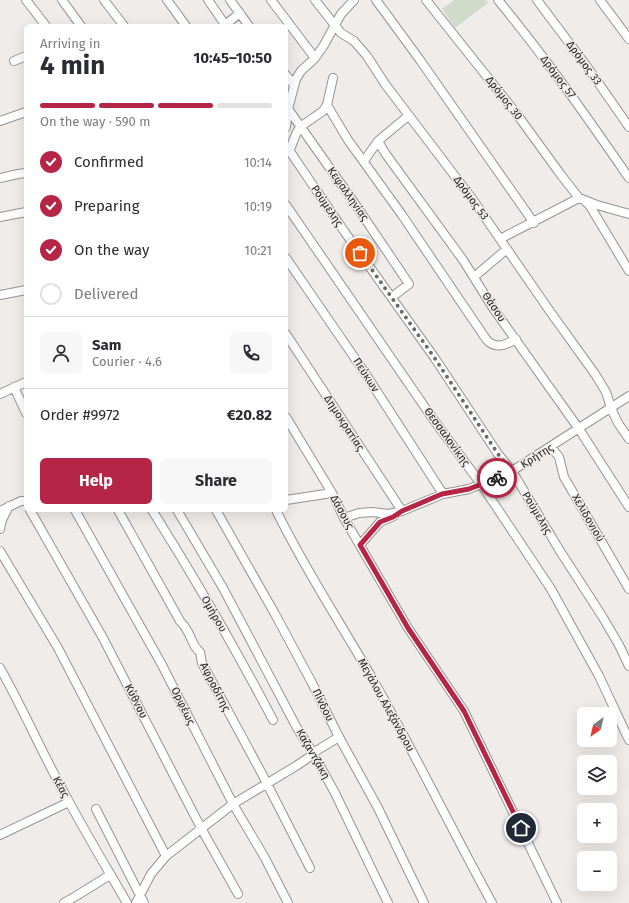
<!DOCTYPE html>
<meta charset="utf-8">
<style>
:root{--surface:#fff;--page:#f7f7f7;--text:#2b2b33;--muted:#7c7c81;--line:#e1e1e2;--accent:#b62546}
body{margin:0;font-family:"Fira Sans",sans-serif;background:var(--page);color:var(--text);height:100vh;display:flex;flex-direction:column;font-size:15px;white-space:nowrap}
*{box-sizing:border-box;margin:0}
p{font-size:13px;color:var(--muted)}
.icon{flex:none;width:22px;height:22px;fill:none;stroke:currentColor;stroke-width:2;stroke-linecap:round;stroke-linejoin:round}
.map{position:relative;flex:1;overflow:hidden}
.side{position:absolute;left:24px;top:24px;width:264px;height:488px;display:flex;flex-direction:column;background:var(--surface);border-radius:6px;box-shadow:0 4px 16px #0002}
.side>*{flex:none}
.needle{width:26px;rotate:214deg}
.tools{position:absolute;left:577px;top:707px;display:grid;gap:8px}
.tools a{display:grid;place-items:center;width:40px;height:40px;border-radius:6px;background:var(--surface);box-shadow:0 4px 16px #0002;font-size:20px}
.pin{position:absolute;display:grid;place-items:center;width:34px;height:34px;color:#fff;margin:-17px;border:2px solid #fff;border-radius:50%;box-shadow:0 1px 4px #0007}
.courier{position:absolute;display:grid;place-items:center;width:40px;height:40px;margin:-20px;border:3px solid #b62546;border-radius:50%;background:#fff;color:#222;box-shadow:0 1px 5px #0007}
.overview em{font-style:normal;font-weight:700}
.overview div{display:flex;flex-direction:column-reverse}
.overview{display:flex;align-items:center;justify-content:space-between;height:68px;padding:0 16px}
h1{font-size:26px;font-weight:700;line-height:30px}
.bar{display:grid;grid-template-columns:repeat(4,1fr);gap:6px 4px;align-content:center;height:48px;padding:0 16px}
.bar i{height:5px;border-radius:3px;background:var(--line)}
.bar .active{background:var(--accent)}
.bar p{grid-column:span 4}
.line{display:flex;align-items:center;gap:10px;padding:0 16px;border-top:1px solid var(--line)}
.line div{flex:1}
.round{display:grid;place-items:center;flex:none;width:42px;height:42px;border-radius:6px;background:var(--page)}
ol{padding:0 16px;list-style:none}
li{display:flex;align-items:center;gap:12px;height:44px}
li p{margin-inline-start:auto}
li .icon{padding:4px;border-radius:50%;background:var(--accent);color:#fff;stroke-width:4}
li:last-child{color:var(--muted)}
li i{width:22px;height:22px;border:2px solid var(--line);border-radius:50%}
.primary-button{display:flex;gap:8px;margin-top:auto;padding:8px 16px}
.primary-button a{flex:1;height:46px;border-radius:6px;background:var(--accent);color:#fff;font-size:16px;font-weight:700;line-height:46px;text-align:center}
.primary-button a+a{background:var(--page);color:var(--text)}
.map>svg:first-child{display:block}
.green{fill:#d0dcc9}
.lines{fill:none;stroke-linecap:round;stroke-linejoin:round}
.minor-casing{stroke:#979391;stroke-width:10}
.minor{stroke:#fff;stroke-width:8}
.done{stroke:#6d6b6a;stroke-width:4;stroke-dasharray:0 7.2}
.route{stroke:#b62546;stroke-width:5}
.labels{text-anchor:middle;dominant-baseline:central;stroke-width:3;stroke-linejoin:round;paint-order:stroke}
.street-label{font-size:11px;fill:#272625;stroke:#f0ecea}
</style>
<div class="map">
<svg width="629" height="903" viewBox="0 0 629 903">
<rect width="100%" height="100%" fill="#f0ecea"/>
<path class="green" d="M454 0H486L488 3 455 28 442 9Z"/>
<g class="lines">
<g class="minor-casing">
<path id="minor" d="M26 0 46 26
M62 0 81 26
M104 0 124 26
M167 0 186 26
M208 0 226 26
M230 0 249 26
M271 0 315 58
M315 0 341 33 354 41 367 56 385 84 473 200 549 310 595 374 606 392 611 408 618 423 629 439
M376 0 420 60 534 223
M426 0 516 113 561 175 579 198 597 205 629 214
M498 0C545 57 587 117 629 178
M537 0 588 68 629 127
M600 0 629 39
M225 25 240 13
M14 61 26 56
M286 75 294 85
M327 105 348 140 402 215 486 339C495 350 506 345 516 339
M286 106 353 201 409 284 392 297
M408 116 378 141 385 153 463 260 493 308 579 429 629 507
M0 121 26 112
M286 127 288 109 296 79 301 71 315 58 324 45 341 14 354 0
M286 150 291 153 344 231 434 357 498 454 512 471 560 551 602 616 619 645 629 666
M289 152 296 134 300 127 323 111 327 105 333 78
M364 161 378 141
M0 178 18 174 26 173
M586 202 590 206 629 271
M286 205 433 419 481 484 551 589 599 676 629 740
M0 217 26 212
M500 239 579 198
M286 258 365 373 443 494
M474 277 507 249
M0 295 26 290
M286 334 402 511
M14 387 26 413
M0 394 26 382
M286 417 332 493 344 518 408 628 464 711 557 903
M551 447 559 457 564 477 629 589
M286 500 332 493
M30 510 103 638 201 828 238 894
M75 510 162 665 233 804 265 858 288 903
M118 510 180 621C183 624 186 628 188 632 192 639 193 647 200 652L202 663 261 772 310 868
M152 510C195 578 235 648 273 720
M177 510 223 588 297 728 313 753 335 793 388 903
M216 510 275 614 312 683 339 737 378 808 424 903
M276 510C304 568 340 622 372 678 414 752 451 828 492 903
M0 511 21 501H26
M344 518 359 513 373 512 388 514 402 511 443 494 469 489 512 471 629 396
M0 529 2 520 9 506
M360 545 380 522 394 516
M0 551 58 648 166 856
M0 668C22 707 40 748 61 787 82 827 105 865 127 903
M96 809 144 903
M0 835 69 802
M64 903 76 896 110 875
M136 903 151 874 166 856 233 804 296 766 308 758 316 751 339 737"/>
</g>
<use href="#minor" class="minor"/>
</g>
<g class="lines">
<path class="done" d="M360 253 434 357 498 454 512 471 497 478"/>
<path class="route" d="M497 478 469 489 442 494 402 511 393 517 380 522 360 545 408 628 464 711 521 828"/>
</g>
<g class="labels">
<g class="street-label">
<text transform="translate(584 63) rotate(54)">Δρόμος 33</text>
<text transform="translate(558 77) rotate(53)">Δρόμος 57</text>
<text transform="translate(504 98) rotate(52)">Δρόμος 30</text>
<text transform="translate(348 194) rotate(55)">Κεφαλληνίας</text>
<text transform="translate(471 198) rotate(54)">Δρόμος 53</text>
<text transform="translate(327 206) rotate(56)">Ρούμελης</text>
<text transform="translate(494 307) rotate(56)">Θάσου</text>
<text transform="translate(366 375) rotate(57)">Πεύκων</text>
<text transform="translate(344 423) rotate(57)">Δημοκρατίας</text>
<text transform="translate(447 437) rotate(54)">Θεσσαλονίκης</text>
<text transform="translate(537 456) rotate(-32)">Κρήτης</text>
<text transform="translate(342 512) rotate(61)">Δάσους</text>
<text transform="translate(537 513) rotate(59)">Ρούμελης</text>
<text transform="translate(588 518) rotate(60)">Χελιδονιού</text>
<text transform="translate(214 614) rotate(60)">Ομήρου</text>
<text transform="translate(215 687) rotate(63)">Αφροδίτης</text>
<text transform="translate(136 701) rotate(63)">Κύθνου</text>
<text transform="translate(323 705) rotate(64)">Πίνδου</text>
<text transform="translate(386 705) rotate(61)">Μεγάλου Αλεξάνδρου</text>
<text transform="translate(183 706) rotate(64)">Ορφέως</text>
<text transform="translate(313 754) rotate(60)">Καζαντζάκη</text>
<text transform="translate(61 787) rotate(62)">Κέας</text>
</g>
</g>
</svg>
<div class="tools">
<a><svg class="needle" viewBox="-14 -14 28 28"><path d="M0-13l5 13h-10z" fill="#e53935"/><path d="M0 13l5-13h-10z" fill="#7c7c81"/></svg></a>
<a><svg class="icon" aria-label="layers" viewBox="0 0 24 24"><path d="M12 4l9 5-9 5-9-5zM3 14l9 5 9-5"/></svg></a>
<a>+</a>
<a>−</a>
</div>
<div class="pin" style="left:360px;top:253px;background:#ea580c"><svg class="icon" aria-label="bag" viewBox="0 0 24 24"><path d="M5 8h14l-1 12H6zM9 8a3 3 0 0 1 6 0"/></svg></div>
<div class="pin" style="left:521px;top:828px;background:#1f2937"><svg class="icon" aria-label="home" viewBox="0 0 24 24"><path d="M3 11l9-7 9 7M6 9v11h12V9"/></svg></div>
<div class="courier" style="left:497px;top:478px"><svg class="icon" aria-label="bike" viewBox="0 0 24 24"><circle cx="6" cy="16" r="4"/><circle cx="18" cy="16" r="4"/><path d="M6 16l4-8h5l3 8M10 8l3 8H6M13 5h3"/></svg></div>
<section class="side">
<div class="overview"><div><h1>4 min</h1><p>Arriving in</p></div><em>10:45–10:50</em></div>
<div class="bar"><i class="active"></i><i class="active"></i><i class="active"></i><i></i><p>On the way · 590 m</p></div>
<ol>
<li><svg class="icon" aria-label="check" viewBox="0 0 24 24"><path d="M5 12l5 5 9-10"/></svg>Confirmed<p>10:14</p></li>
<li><svg class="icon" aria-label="check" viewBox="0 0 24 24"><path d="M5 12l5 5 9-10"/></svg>Preparing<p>10:19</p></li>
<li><svg class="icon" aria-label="check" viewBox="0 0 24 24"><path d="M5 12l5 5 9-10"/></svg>On the way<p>10:21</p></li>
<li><i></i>Delivered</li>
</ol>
<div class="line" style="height:72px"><a class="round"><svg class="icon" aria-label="person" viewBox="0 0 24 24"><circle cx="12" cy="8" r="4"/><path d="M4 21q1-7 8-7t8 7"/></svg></a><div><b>Sam</b><p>Courier · 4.6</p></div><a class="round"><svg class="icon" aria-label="phone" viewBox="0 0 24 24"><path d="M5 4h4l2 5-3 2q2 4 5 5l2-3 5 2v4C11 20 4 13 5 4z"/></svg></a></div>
<div class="line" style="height:52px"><div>Order #9972</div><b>€20.82</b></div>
<div class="primary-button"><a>Help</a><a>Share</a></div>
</section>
</div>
